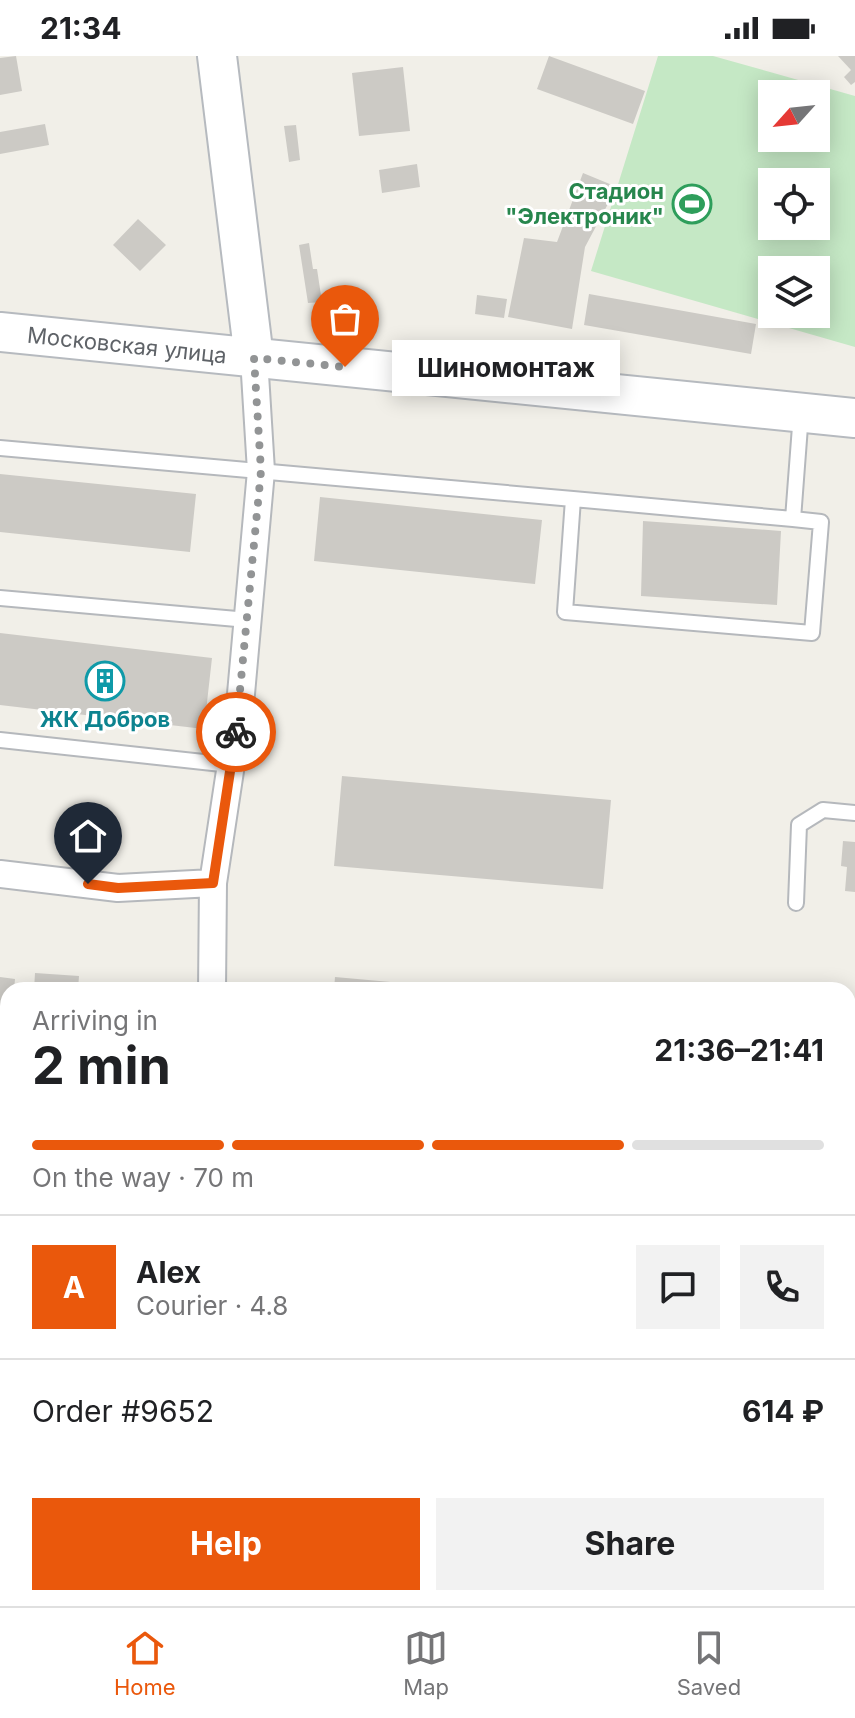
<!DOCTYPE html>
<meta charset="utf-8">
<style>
:root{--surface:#fff;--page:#f2f2f2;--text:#202124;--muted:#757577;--line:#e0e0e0;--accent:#ea580c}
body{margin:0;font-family:Inter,sans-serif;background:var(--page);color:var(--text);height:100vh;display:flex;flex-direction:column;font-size:30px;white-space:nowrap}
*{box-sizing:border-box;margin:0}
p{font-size:26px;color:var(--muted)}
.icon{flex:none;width:44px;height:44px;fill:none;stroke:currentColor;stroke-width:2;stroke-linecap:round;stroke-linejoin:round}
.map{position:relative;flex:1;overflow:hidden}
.side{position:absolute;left:0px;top:926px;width:856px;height:624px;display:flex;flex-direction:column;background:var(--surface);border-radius:24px 24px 0 0;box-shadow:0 4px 20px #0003}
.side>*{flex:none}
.needle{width:52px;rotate:243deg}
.buttons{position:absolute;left:758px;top:24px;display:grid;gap:16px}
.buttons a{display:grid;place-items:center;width:72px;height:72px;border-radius:0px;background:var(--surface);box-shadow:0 4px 20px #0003;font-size:40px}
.pin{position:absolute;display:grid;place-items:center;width:68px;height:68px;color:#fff;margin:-82px -34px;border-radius:50% 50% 50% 0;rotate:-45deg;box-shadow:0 0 8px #0007}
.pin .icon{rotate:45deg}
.courier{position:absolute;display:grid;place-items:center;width:80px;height:80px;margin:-40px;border:6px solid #ea580c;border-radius:50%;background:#fff;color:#222;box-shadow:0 2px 10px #0007}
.bubble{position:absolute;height:56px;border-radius:0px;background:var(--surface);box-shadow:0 4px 20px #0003;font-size:26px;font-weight:700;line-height:56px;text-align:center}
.summary em{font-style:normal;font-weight:700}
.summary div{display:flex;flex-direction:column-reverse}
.summary{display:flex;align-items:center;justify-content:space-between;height:136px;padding:0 32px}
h1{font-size:52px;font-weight:700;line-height:60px}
.bar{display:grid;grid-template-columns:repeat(4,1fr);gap:12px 8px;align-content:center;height:96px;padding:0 32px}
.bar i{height:10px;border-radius:6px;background:var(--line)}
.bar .active{background:var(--accent)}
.bar p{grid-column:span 4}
.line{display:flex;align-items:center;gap:20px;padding:0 32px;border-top:2px solid var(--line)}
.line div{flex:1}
.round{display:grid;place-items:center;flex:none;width:84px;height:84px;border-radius:0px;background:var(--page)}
.button{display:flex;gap:16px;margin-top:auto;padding:16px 32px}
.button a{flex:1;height:92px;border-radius:0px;background:var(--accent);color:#fff;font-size:32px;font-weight:700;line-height:92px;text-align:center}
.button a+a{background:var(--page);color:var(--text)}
.status{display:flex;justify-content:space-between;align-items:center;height:56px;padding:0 40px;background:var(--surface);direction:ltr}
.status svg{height:22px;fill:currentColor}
.tab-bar{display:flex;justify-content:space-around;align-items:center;height:112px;border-top:2px solid var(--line);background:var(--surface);font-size:22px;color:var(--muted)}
.tab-bar a{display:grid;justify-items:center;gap:4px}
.tab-bar .active{color:var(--accent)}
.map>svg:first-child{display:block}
.green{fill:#c5e8c5;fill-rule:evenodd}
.building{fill:#cccac5}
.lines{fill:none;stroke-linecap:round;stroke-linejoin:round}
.lane-casing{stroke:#b5b8bc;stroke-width:18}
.street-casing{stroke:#b5b8bc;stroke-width:30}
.secondary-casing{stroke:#b6babf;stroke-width:42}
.lane{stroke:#fff;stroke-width:14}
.street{stroke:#fff;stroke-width:26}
.secondary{stroke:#fff;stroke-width:38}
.done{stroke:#929495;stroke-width:8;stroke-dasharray:0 14.4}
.route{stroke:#ea580c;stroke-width:10}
.labels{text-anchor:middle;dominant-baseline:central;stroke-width:6;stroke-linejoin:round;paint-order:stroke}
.leisure-label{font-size:22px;font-weight:bold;fill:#27864d;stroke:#fff;text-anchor:end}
.street-label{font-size:22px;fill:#5f6368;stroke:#fff}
.culture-label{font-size:22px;font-weight:bold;fill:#0d838f;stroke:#fff}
</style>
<div class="status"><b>21:34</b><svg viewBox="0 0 49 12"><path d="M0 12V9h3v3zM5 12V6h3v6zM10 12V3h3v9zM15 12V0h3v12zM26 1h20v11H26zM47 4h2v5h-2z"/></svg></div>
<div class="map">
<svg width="855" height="1550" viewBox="0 0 855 1550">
<rect width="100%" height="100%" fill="#f1efe8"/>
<path class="green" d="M658 0H713L855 40V291L591 215ZM772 38H816V82H772ZM772 126H816V170H772ZM772 214H816V258H772Z"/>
<path class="building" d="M16 0 22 35 0 39V2Z
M549 0 645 35 633 68 537 33Z
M838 0H855V26L851 29 844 21 851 14Z
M403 11 410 75 359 80 352 17Z
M45 68 49 89 0 98V76Z
M296 69 300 104 289 106 284 70Z
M417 108 420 131 382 137 379 114Z
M583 117 617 131 585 191 572 273 508 261 524 182 557 186Z
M138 163 166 189 140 215 113 189Z
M309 187 313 213H317L322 246 308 247 299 189Z
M589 238 756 268 751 298 584 269Z
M477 239 507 243 504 262 475 258Z
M0 418 196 438 190 496 0 476Z
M320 441 542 464 535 528 314 505Z
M643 465 781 475 777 549 641 540Z
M0 577 212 602 204 673 0 649Z
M342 720 611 744 603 833 334 810Z
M843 785 855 786V836L845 835 847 811 841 810Z
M35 917 79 920 78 934H34Z
M0 921 15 923 14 934H8V965H0Z
M335 921 457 932V934H334Z
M848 947 855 948V1018L848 1017Z
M0 1044 8 1045V1087L0 1086Z
M0 1180 8 1181V1222L0 1221Z
M0 1309 8 1310V1351L0 1350Z
M0 1487 8 1488V1529L0 1528Z"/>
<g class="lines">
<g class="lane-casing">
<path id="lane" d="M0 392 573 443
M793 463 573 443 565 556 812 577 821 466 793 463 801 357
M0 542 248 564
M0 684 231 709
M796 847 799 769 823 754 855 757"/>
</g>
<g class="street-casing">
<path id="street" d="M0 818 118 832 213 827
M212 934 213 827 240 649 261 415 254 302
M0 1004H8
M159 1550 160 1542"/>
</g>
<g class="secondary-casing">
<path id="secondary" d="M217 0 254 302
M0 276 855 362"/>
</g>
<use href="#lane" class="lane"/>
<use href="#street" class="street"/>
<use href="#secondary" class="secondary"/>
</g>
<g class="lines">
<path class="done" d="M236 676 261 415 254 302 345 311"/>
<path class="route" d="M88 828 118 832 213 827 236 676"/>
</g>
<defs>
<g id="stadium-ring" transform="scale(2)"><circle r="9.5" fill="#fff" stroke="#2e9e5b" stroke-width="1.5"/><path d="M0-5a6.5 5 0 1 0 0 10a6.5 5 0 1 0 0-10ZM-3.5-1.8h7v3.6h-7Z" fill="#2e9e5b"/></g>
<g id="building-ring" transform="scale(2)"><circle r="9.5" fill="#fff" stroke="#0f9aa8" stroke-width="1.5"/><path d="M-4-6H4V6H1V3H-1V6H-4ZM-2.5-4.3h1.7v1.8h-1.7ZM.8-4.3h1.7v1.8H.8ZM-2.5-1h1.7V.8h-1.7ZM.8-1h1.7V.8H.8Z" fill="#0f9aa8"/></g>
</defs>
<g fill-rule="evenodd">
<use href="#stadium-ring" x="692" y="148"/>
<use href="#building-ring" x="105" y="625"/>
</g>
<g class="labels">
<g class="leisure-label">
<text x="664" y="135">Стадион<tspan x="664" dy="25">"Электроник"</tspan></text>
</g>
<g class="street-label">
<text transform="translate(127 289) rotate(6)">Московская улица</text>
</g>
<g class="culture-label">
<text x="105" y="663">ЖК Добров</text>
</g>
</g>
</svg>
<div class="buttons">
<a><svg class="needle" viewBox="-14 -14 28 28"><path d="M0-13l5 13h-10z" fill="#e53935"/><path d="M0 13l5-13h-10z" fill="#757577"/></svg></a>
<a><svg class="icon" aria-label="locate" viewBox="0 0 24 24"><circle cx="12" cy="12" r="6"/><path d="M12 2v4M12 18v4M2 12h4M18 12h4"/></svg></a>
<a><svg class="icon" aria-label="layers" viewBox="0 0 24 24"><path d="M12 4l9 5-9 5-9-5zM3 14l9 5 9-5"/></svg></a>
</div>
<div class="pin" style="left:345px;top:311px;background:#ea580c"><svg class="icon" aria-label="bag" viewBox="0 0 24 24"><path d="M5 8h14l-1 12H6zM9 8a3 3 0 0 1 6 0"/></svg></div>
<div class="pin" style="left:88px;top:828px;background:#1f2937"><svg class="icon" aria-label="home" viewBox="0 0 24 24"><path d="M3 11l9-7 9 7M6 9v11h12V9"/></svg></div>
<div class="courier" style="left:236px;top:676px"><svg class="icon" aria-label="bike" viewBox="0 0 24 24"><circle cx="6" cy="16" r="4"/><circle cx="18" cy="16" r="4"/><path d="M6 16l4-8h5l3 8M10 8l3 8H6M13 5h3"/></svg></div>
<div class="bubble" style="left:392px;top:284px;width:228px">Шиномонтаж</div>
<section class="side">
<div class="summary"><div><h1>2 min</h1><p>Arriving in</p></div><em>21:36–21:41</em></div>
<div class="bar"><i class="active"></i><i class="active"></i><i class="active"></i><i></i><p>On the way · 70 m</p></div>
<div class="line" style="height:144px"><b class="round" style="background:var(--accent);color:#fff">A</b><div><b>Alex</b><p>Courier · 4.8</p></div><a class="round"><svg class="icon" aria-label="chat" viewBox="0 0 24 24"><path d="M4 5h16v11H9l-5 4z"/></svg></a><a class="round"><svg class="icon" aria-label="phone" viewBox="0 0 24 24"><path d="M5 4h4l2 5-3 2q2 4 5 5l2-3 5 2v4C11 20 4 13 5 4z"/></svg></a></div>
<div class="line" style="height:104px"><div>Order #9652</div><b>614 ₽</b></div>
<div class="button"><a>Help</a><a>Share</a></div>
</section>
</div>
<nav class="tab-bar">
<a class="active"><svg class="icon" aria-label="home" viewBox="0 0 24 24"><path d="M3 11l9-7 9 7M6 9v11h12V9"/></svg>Home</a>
<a><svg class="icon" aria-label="map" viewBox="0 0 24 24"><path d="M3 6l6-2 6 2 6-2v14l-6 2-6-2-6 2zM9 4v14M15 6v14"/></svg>Map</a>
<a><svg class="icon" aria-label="saved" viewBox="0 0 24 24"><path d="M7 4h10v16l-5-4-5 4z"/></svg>Saved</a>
</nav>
